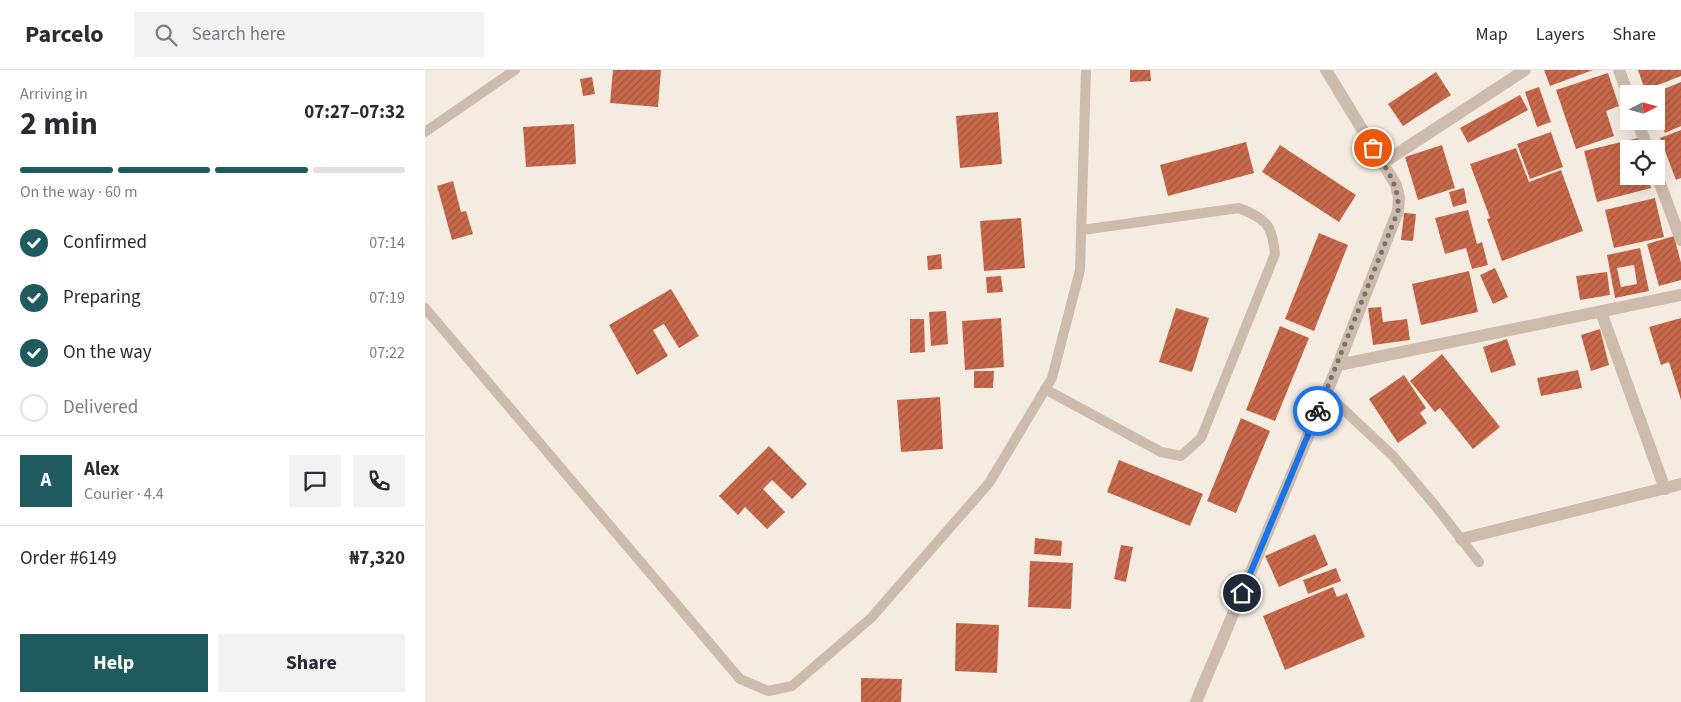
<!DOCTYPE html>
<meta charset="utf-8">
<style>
:root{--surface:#fff;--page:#f2f2f3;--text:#2b2b33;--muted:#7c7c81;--line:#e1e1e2;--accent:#1f5a5e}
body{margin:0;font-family:"Source Sans 3",sans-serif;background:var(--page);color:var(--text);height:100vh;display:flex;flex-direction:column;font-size:19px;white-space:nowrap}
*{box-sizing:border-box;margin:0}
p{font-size:16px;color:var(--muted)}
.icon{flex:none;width:28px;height:28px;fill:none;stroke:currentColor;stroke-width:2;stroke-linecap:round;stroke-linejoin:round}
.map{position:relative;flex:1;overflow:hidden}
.panel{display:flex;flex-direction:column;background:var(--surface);width:425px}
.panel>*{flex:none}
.needle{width:32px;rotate:84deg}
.buttons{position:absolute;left:1195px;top:15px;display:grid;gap:10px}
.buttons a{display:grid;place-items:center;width:45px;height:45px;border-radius:0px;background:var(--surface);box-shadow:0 5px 20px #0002;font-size:25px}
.pin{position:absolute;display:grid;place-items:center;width:42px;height:42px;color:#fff;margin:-21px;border:2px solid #fff;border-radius:50%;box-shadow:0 1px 5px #0007}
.courier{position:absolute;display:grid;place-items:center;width:50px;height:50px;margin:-25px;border:4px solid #1a73e8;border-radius:50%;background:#fff;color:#222;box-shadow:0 1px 6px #0007}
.head em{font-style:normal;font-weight:700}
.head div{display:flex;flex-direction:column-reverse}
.head{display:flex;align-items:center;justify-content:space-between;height:85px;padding:0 20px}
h1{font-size:32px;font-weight:700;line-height:38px}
.bar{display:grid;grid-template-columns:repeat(4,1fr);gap:8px 5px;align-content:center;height:60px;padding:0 20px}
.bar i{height:6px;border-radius:4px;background:var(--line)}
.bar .active{background:var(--accent)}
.bar p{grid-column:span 4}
.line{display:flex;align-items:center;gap:12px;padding:0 20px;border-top:1px solid var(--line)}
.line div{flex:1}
.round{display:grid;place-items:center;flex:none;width:52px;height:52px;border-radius:0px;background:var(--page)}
ol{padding:0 20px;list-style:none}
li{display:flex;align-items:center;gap:15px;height:55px}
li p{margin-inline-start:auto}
li .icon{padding:5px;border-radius:50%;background:var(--accent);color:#fff;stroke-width:4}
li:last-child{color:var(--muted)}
li i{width:28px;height:28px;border:2px solid var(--line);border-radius:50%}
.primary-button{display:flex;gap:10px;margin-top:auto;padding:10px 20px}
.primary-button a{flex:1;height:58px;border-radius:0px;background:var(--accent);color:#fff;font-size:20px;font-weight:700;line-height:58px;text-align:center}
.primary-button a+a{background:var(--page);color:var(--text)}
header{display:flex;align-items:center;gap:30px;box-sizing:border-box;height:70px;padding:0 25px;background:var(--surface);border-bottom:1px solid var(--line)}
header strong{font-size:24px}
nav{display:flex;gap:28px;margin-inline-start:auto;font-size:18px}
.search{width:350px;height:45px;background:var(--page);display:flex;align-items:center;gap:12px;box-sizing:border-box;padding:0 18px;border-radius:0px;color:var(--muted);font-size:19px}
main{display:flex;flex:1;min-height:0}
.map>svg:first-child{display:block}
.building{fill:url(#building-hatch);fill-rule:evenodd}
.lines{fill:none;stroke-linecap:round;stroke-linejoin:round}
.service{stroke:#cdbbac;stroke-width:10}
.minor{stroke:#cdbbac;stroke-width:12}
.done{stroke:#7c716b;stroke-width:5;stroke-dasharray:0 9}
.route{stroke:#1a73e8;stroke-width:6}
</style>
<header>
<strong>Parcelo</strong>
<div class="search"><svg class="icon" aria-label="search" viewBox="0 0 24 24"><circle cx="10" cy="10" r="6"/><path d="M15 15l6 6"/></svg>Search here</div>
<nav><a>Map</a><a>Layers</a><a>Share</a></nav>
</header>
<main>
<section class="panel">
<div class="head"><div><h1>2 min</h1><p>Arriving in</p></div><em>07:27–07:32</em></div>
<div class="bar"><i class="active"></i><i class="active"></i><i class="active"></i><i></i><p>On the way · 60 m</p></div>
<ol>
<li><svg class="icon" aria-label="check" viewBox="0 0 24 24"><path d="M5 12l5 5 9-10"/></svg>Confirmed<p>07:14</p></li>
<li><svg class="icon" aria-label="check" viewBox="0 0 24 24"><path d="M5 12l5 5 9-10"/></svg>Preparing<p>07:19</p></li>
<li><svg class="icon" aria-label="check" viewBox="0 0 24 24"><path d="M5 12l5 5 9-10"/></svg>On the way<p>07:22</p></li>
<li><i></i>Delivered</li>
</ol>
<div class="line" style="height:90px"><b class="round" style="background:var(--accent);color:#fff">A</b><div><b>Alex</b><p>Courier · 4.4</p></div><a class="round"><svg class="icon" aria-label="chat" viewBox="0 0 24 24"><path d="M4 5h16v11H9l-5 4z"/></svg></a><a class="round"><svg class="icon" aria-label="phone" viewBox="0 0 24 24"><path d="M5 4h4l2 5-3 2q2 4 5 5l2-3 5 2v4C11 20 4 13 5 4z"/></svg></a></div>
<div class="line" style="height:65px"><div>Order #6149</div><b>₦7,320</b></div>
<div class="primary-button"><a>Help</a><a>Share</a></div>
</section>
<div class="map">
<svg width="1256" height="632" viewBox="0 0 1256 632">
<defs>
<pattern id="building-hatch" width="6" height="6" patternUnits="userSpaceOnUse" patternTransform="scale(1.25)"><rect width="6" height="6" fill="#c8694b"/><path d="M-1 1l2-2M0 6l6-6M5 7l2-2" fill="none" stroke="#a4573f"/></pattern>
</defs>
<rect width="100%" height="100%" fill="#f4ebe1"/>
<path class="building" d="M188 0H236L233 37 185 33Z
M705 0H725L726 11 705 12Z
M1119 0H1168L1125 16Z
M1213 0H1256V6L1220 20Z
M1011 2 1026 25 978 56 963 34Z
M1183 3 1194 36 1181 41 1189 66 1151 79 1131 20Z
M167 7 170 24 158 26 155 9Z
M1256 12V56L1240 63 1231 42V24H1227Z
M1114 17 1126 52 1112 57 1100 22Z
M1095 25 1103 40 1043 73 1035 58Z
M573 42 577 94 535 98 531 46Z
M149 54 151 94 101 97 98 57Z
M1256 60V108L1251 110 1235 68Z
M1126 62 1138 97 1105 109 1092 74Z
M1213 68 1216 79H1204V106H1223L1226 118 1172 132 1159 81Z
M821 72 829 103 743 126 735 95Z
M855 75 931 125 914 152 837 102Z
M1017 75 1030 118 993 130 980 87Z
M1091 78 1104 112 1136 100 1158 161 1077 191 1062 149 1065 148 1045 94Z
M28 111 36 142 41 141 48 164 27 170 12 116Z
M1039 118 1042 133 1028 137 1024 122Z
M1230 128 1239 167 1189 178 1180 140Z
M1043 140 1052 174 1057 172 1063 195 1047 199 1041 178 1020 184 1010 148Z
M979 143 991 144 988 171 976 170Z
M596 148 600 198 559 201 555 151Z
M894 163 923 175 889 261 860 249Z
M1249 166 1256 193V210L1234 216 1222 174Z
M1215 178 1224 221 1190 228 1182 185ZM1209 195 1212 214 1196 217 1192 198Z
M516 184 517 199 503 200 502 186Z
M1070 198 1083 227 1068 234 1055 205Z
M1044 201 1053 242 996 255 987 214Z
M1182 202 1185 225 1155 230 1151 206Z
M576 206 578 222 562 223 561 207Z
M246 219 274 266 254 278 239 254 228 260 243 286 212 305 184 255Z
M956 237 958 252 982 249 985 270 948 275 943 238Z
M751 238 784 248 767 302 734 292Z
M521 241 523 274 506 276 504 242Z
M576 248 579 297 540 300 537 251Z
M1256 248V330L1244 292 1236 295 1224 257Z
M485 249H499L500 282 485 283Z
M855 256 884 268 850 351 821 340Z
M1175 259 1184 295 1166 301 1156 265Z
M1082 269 1091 295 1066 303 1058 277Z
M1017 284 1075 357 1048 379 1015 338 1010 342 985 311Z
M1153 300 1157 318 1116 326 1112 308Z
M549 301H569L568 318H549Z
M979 305 1001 338 995 343 1002 353 973 373 944 329Z
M515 327 518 379 476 382 472 330Z
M816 348 845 361 811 443 782 431Z
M344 376 382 414 367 429 347 410 338 419 360 442 342 459 320 437 313 445 294 426Z
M694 390 778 424 765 456 682 422Z
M890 464 903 495 854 517 840 486Z
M610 468 637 471 636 486 609 484Z
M696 475 708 477 701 512 689 509Z
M605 491 648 493 646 539 603 537Z
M911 498 916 511 883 524 878 510Z
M908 517 912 527 922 523 940 567 860 600 838 546Z
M531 553 574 555 572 603 530 601Z
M436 608 477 609 476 632H436Z"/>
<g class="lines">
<path class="service" d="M0 62 90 0
M0 238 315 609 343 621 367 616 446 548 564 413 627 308 655 200 661 0
M620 319 736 382 756 386 776 368 850 184C847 154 841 149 814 138L657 160
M901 323 968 386 1008 433 1054 492"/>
<path class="minor" d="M1194 0 1204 27
M1212 51 1223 79
M958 93 1100 0
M1231 103 1256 170
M1176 242 1240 419
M913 295 1256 225
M1036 469 1256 414
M771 632 913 295 973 141 974 128 971 115 901 0"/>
</g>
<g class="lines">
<path class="done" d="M893 341 973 141C975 116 961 98 948 78"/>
<path class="route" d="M817 523 893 341"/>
</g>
</svg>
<div class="buttons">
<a><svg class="needle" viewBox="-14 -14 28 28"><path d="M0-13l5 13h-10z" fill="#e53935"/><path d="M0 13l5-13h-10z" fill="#7c7c81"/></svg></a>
<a><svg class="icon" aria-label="locate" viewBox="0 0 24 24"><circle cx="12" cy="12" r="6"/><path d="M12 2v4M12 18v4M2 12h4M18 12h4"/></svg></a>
</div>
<div class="pin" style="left:948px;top:78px;background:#ea580c"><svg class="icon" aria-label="bag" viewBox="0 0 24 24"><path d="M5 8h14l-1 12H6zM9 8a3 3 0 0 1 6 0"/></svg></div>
<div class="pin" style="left:817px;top:523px;background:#1f2937"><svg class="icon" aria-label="home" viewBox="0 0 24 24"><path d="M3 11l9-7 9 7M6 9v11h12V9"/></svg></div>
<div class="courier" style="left:893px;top:341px"><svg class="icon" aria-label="bike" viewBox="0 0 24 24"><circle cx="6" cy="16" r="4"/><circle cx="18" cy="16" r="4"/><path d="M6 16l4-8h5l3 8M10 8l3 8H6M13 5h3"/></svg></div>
</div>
</main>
